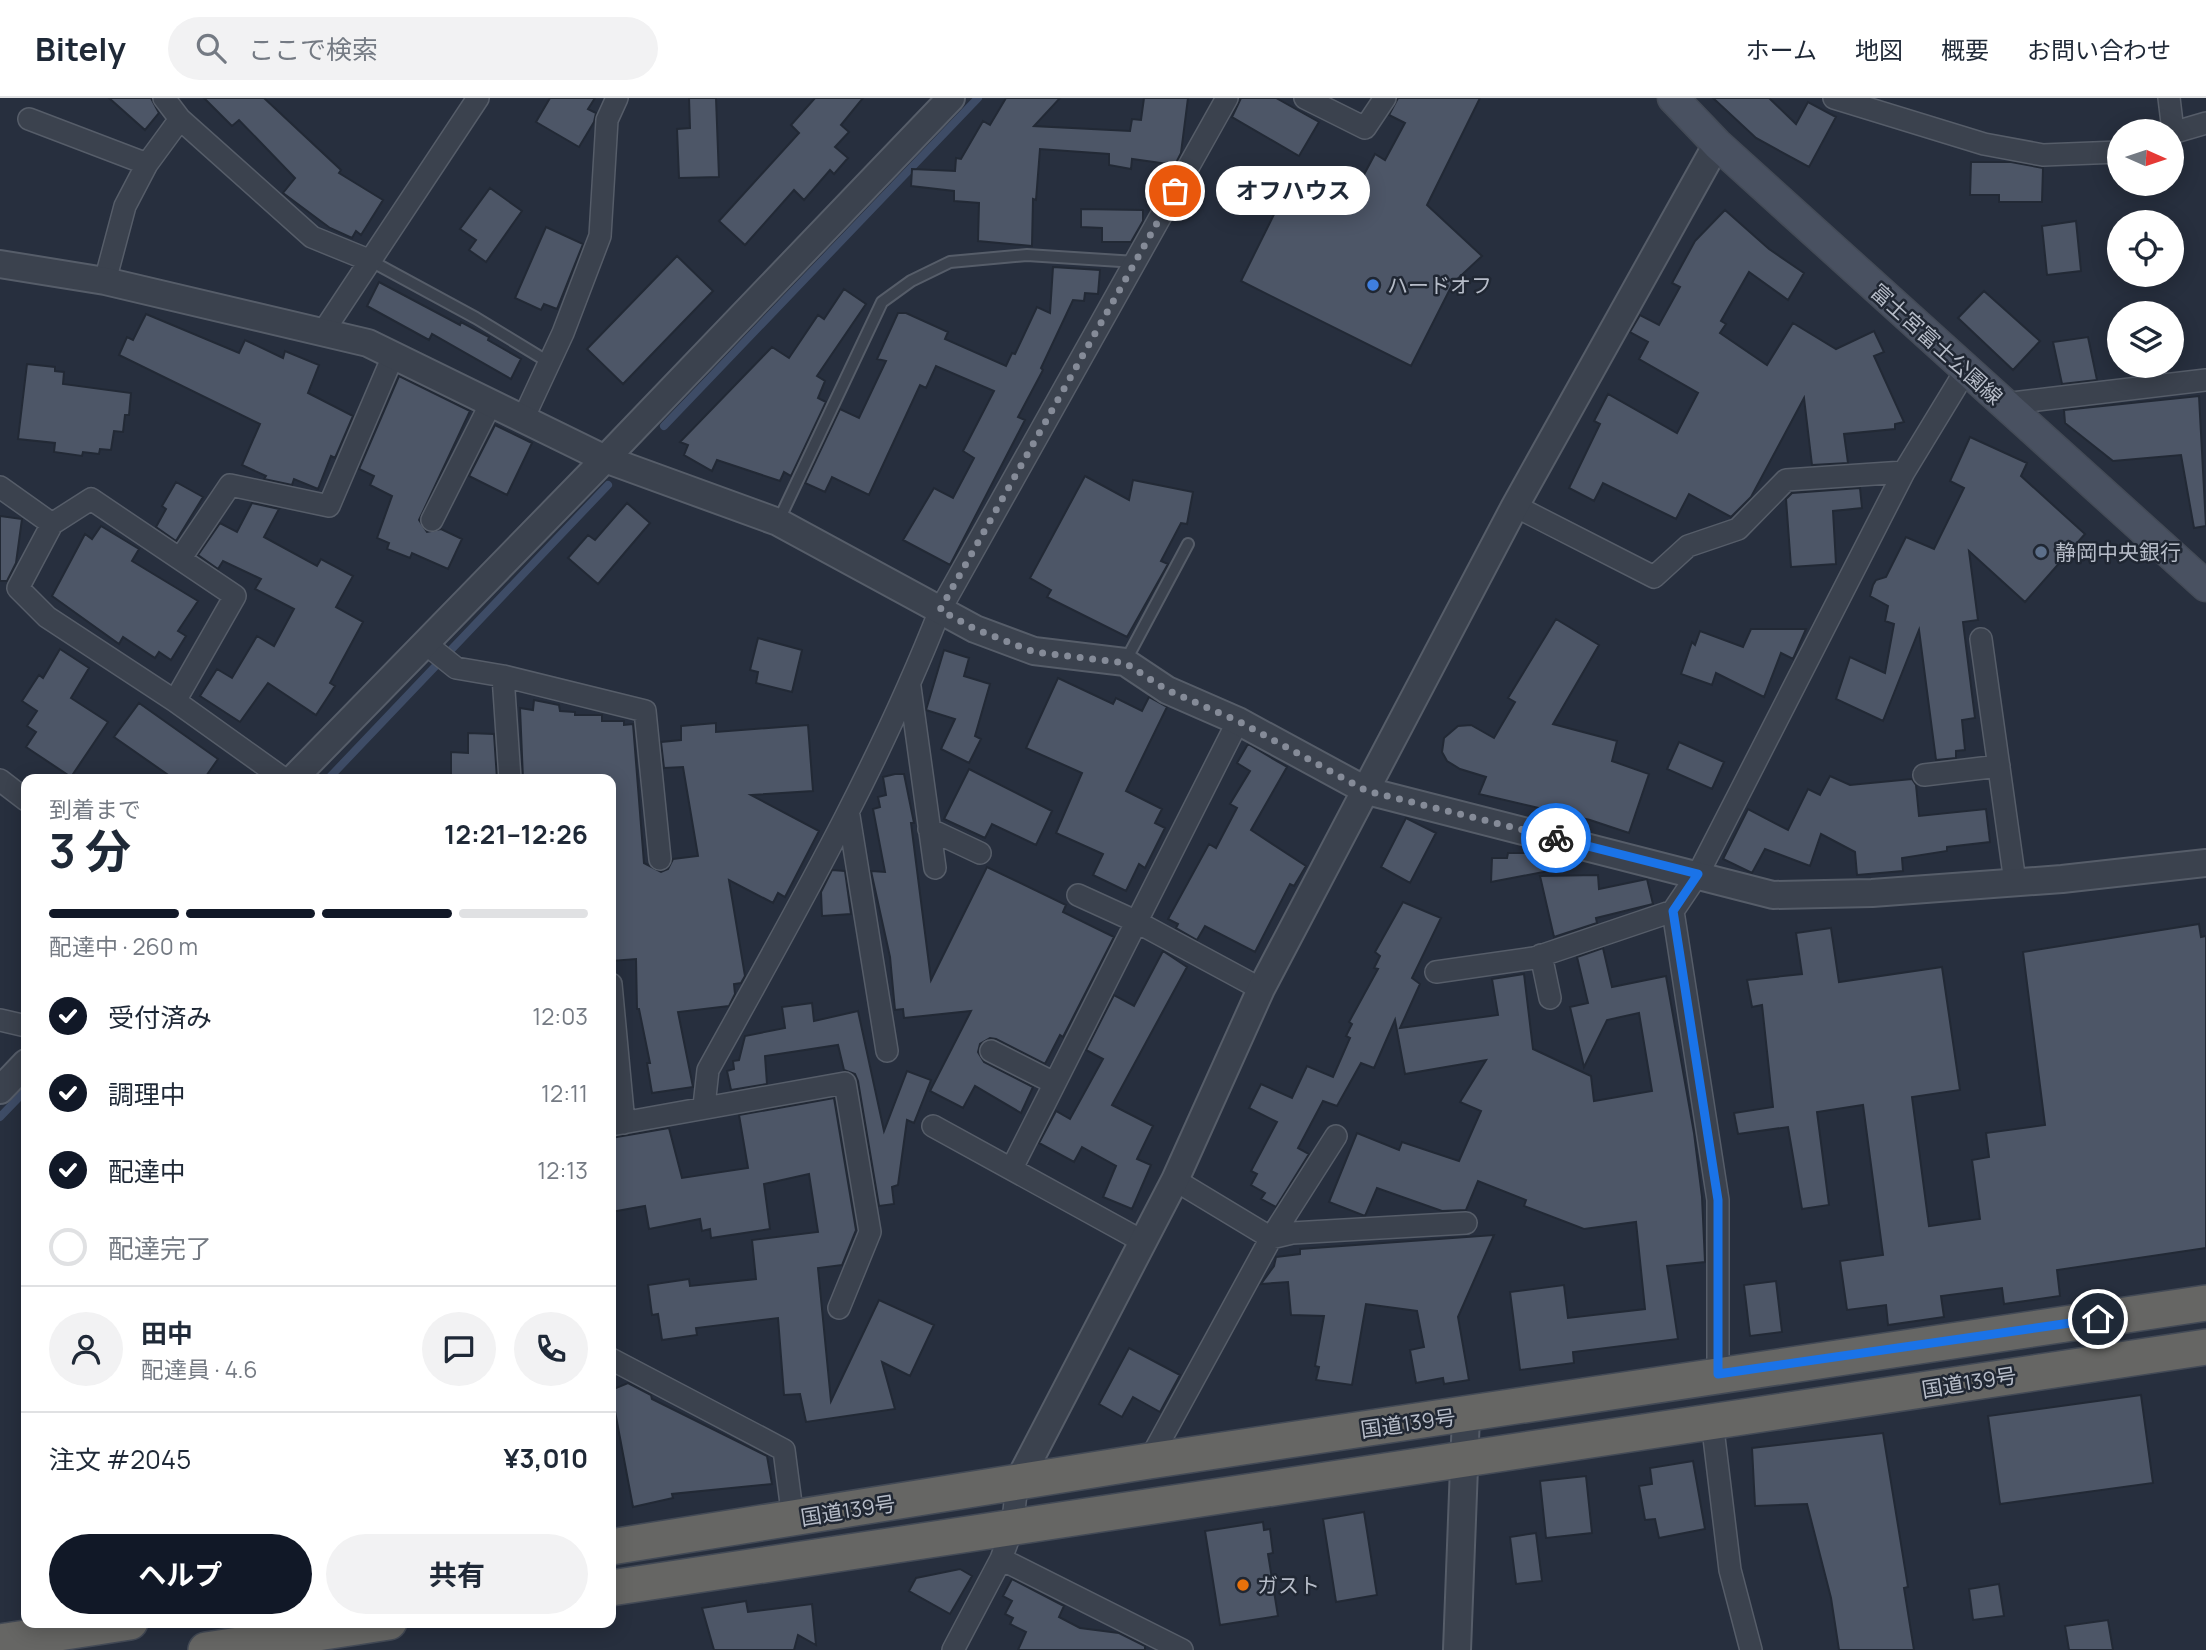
<!DOCTYPE html>
<html lang="ja">
<meta charset="utf-8">
<style>
:root{--surface:#fff;--page:#f2f2f3;--text:#1f2937;--muted:#747a83;--line:#e0e1e3;--accent:#111827}
body{margin:0;font-family:Manrope,"Noto Sans JP",sans-serif;background:var(--page);color:var(--text);height:100vh;display:flex;flex-direction:column;font-size:26px;white-space:nowrap}
*{box-sizing:border-box;margin:0}
p{font-size:23px;color:var(--muted)}
.icon{flex:none;width:38px;height:38px;fill:none;stroke:currentColor;stroke-width:2;stroke-linecap:round;stroke-linejoin:round}
.map{position:relative;flex:1;overflow:hidden}
.drawer{position:absolute;left:21px;top:676px;width:595px;height:854px;display:flex;flex-direction:column;background:var(--surface);border-radius:14px;box-shadow:0 4px 18px #0003}
.drawer>*{flex:none}
.needle{width:46px;rotate:93deg}
.fabs{position:absolute;left:2107px;top:21px;display:grid;gap:14px}
.fabs a{display:grid;place-items:center;width:77px;height:77px;border-radius:50%;background:var(--surface);box-shadow:0 4px 18px #0003;font-size:35px}
.pin{position:absolute;display:grid;place-items:center;width:60px;height:60px;color:#fff;margin:-30px;border:4px solid #fff;border-radius:50%;box-shadow:0 2px 7px #0007}
.courier{position:absolute;display:grid;place-items:center;width:70px;height:70px;margin:-35px;border:5px solid #1a73e8;border-radius:50%;background:#fff;color:#222;box-shadow:0 2px 9px #0007}
.bubble{position:absolute;height:49px;border-radius:24px;background:var(--surface);box-shadow:0 4px 18px #0003;font-size:23px;font-weight:700;line-height:49px;text-align:center}
.headline em{font-style:normal;font-weight:700}
.headline div{display:flex;flex-direction:column-reverse}
.headline{display:flex;align-items:center;justify-content:space-between;height:119px;padding:0 28px}
h1{font-size:46px;font-weight:700;line-height:52px}
.bar{display:grid;grid-template-columns:repeat(4,1fr);gap:10px 7px;align-content:center;height:84px;padding:0 28px}
.bar i{height:9px;border-radius:5px;background:var(--line)}
.bar .active{background:var(--accent)}
.bar p{grid-column:span 4}
.line{display:flex;align-items:center;gap:18px;padding:0 28px;border-top:2px solid var(--line)}
.line div{flex:1}
.round{display:grid;place-items:center;flex:none;width:74px;height:74px;border-radius:37px;background:var(--page)}
ol{padding:0 28px;list-style:none}
li{display:flex;align-items:center;gap:21px;height:77px}
li p{margin-inline-start:auto}
li .icon{padding:7px;border-radius:50%;background:var(--accent);color:#fff;stroke-width:4}
li:last-child{color:var(--muted)}
li i{width:38px;height:38px;border:4px solid var(--line);border-radius:50%}
.cta{display:flex;gap:14px;margin-top:auto;padding:14px 28px}
.cta a{flex:1;height:80px;border-radius:42px;background:var(--accent);color:#fff;font-size:28px;font-weight:700;line-height:80px;text-align:center}
.cta a+a{background:var(--page);color:var(--text)}
header{display:flex;align-items:center;gap:42px;box-sizing:border-box;height:98px;padding:0 35px;background:var(--surface);border-bottom:2px solid var(--line)}
header strong{font-size:33px}
nav{display:flex;gap:38px;margin-inline-start:auto;font-size:24px}
.search{width:490px;height:63px;background:var(--page);display:flex;align-items:center;gap:18px;box-sizing:border-box;padding:0 24px;border-radius:38px;color:var(--muted);font-size:26px}
.map>svg:first-child{display:block}
.lines{fill:none;stroke-linecap:round;stroke-linejoin:round}
.stream{stroke:#3e4c66;stroke-width:8}
.building{fill:#4d5667;stroke:#222935;stroke-width:2}
.service-casing{stroke:#565d69;stroke-width:14}
.minor-casing{stroke:#565d69;stroke-width:24}
.tertiary-casing{stroke:#565d69;stroke-width:30}
.secondary-casing{stroke:#444b57;stroke-width:33}
.trunk-casing{stroke:#434a56;stroke-width:38}
.service{stroke:#3b424e;stroke-width:10}
.minor{stroke:#3b424e;stroke-width:21}
.tertiary{stroke:#3b424e;stroke-width:26}
.secondary{stroke:#495161;stroke-width:30}
.trunk{stroke:#666664;stroke-width:35}
.done{stroke:#858b98;stroke-width:7;stroke-dasharray:0 12.6}
.route{stroke:#1a73e8;stroke-width:9}
.shop-dot{fill:#3f7fe0;stroke:#202733;stroke-width:2.5}
.service-dot{fill:#5c6f8a;stroke:#202733;stroke-width:2.5}
.food-dot{fill:#e8710a;stroke:#202733;stroke-width:2.5}
.labels{text-anchor:middle;dominant-baseline:central;stroke-width:5;stroke-linejoin:round;paint-order:stroke}
.poi-label{font-size:21px;fill:#b7bdc9;stroke:#202733;text-anchor:start}
.street-label{font-size:21px;fill:#b7bdc9;stroke:#202733}
</style>
<header>
<strong>Bitely</strong>
<div class="search"><svg class="icon" aria-label="search" viewBox="0 0 24 24"><circle cx="10" cy="10" r="6"/><path d="M15 15l6 6"/></svg>ここで検索</div>
<nav><a>ホーム</a><a>地図</a><a>概要</a><a>お問い合わせ</a></nav>
</header>
<div class="map">
<svg width="2206" height="1552" viewBox="0 0 2206 1552">
<rect width="100%" height="100%" fill="#272f3e"/>
<g class="lines">
<path class="stream" d="M664 328 978 0
M328 681 608 387
M0 1019 26 992"/>
</g>
<path class="building" d="M109 0H151L159 15 145 32Z
M204 0H264L341 72 339 75 383 102 361 137 356 133 352 140 330 130 283 95 295 80 239 22 232 28Z
M550 0H595L588 11 596 15 594 24 579 49 536 24Z
M689 0H716L719 79 679 80 677 31 690 30Z
M815 0H863L841 27 849 34 835 49 848 60 834 76 830 72 804 102 794 92 745 147 719 123 799 35 791 27Z
M1006 0H1060L1034 28 1130 33 1132 21 1141 22 1144 0H1188L1181 55 1175 67 1132 61 1131 71 1109 67V56L1040 51 1036 102 1033 101 1032 148 978 143 979 105 954 103V93L911 88 912 71 955 73 956 60 961 61 983 23 990 27Z
M1241 0H1276L1319 24 1299 58 1232 19Z
M1398 0H1480L1427 107 1482 158 1453 185 1411 268 1241 183 1296 72 1351 101 1375 56 1385 62 1405 25 1389 17Z
M1713 0H1769L1796 26 1808 4 1836 19 1809 69 1756 40Z
M1971 64H2011L2043 70 2042 104H1999V97H1970Z
M490 90 522 113 486 164 469 152 476 142 460 131Z
M1081 111 1143 112V123L1131 144H1102V130L1081 129Z
M1725 112 1769 151 1804 175 1788 202 1749 174 1721 223 1726 226 1720 235 1767 267 1793 225 1836 251 1874 233 1884 254 1874 258 1904 324 1895 326V331L1844 336 1848 365 1812 367 1804 300 1751 399 1731 419 1689 396 1676 421 1603 385 1594 403 1569 390 1600 326 1594 323 1608 296 1677 335 1698 295 1639 261 1648 244 1630 234 1640 217 1659 227 1680 189 1672 185 1695 143Z
M2076 123 2081 173 2047 177 2042 128Z
M546 129 583 146 557 211 544 206 541 212 515 200Z
M677 158 713 193 623 286 587 251Z
M1053 169 1100 172 1098 196 1085 195 1084 203 1073 202 1041 270 1043 272 1018 319 1025 322 950 467 903 442 934 390 953 400 974 360 963 353 994 293 936 268 926 290 920 287 869 397 832 379 825 394 805 385 840 311 859 320 886 263 877 261 898 215H906L948 234 945 241 1006 268 1012 255 1015 256 1037 209 1050 215Z
M379 184 460 227 461 224 489 239 488 242 521 261 511 281 432 236 429 242 367 208Z
M844 191 866 206 817 278 825 283 818 300 826 304 791 378 784 374 780 383 717 362 712 373 684 357 688 347 680 344 772 249 789 260 818 217 824 221Z
M1984 193 2040 243 2013 272 1958 220Z
M146 216 239 255 245 242 283 260 285 253 319 267 308 295 353 318 335 360 331 358 318 391 294 381 292 387 264 381 266 378 242 367 260 326 119 257 127 239 133 242Z
M2088 239 2097 282 2062 286 2053 244Z
M27 266 55 269V273L64 274 63 286 131 295 129 317H125L123 334 114 333 111 352 100 351 99 356 83 354 82 358 54 354 55 345 18 341Z
M399 278 470 313 419 422 427 434 441 431 462 441 448 471 412 455 410 460 387 451 389 445 377 440 392 398 370 387 374 378 359 371Z
M2199 298 2206 428 2194 430 2181 357 2113 363 2065 325 2064 312Z
M495 327 532 345 507 397 469 378Z
M1970 339 2027 365 2021 378 2085 436 2025 504 1969 453 1978 522 1963 524 1975 620 1962 622 1965 652 1956 653V660L1936 662 1919 532 1883 623 1836 601 1850 559 1885 575 1894 526 1885 523 1888 508 1870 498 1873 487 1876 482 1886 479 1906 439 1934 451 1964 390 1950 383Z
M1085 378 1129 402 1133 382 1193 394 1187 426 1181 425 1161 463 1168 466 1127 539 1047 499 1051 492 1030 480Z
M176 384 203 399 176 443 156 429 166 411 162 408Z
M1860 390 1862 410 1833 413 1836 466 1791 469 1786 401 1792 395Z
M252 405 279 411 264 439 317 468 321 461 353 478 336 509 363 524 330 585 335 588 316 617 268 585 240 624 200 598 217 571 232 580 257 538 274 548 294 511 255 491 261 481 223 463 218 471 198 457 220 425 237 434Z
M627 405 650 425 598 486 568 460 588 437 595 442Z
M0 418 22 421 16 465 7 483H0Z
M101 428 139 451 132 463 198 503 178 533 186 538 171 562 159 554 155 560 123 539 119 546 52 498 85 436 92 441Z
M1556 521 1599 547 1553 626 1617 643 1612 663 1649 676 1629 735 1590 722 1479 696 1486 679 1460 671 1447 663 1442 654 1444 640 1458 628 1471 627 1494 640 1515 604 1508 600Z
M1751 531H1806L1793 561 1781 555 1764 599 1716 575 1712 587 1681 576 1692 544 1695 547 1700 533 1743 549Z
M758 540 802 552 792 594 756 585 758 574 750 572Z
M60 551 89 570 71 600 108 624 71 679 26 649 36 634 27 628 37 613 22 603 39 577 43 580Z
M944 552 969 560 964 578 990 586 975 638 981 641 969 665 941 651 955 621 926 612Z
M1058 580 1113 606 1116 600 1142 613 1149 599 1167 609 1126 693 1162 711 1155 725 1165 730 1145 770 1139 766 1126 793 1093 777 1103 756 1056 735 1082 675 1026 650Z
M534 602 559 607 560 613 575 614V617H602V623H624V627L633 626 644 765 661 774 668 771 673 761 698 758 683 669 664 670 661 644 681 642V628L716 625V634L808 627 813 693 751 697 819 733 785 799 778 795 773 805 729 782 745 878 741 885 734 886 735 896 729 908 678 914 693 989 652 995 647 965H650L639 911H637L636 861 611 863V681H523L520 610 533 612Z
M139 605 218 661 204 681H174L114 639Z
M468 635 494 636 497 681H451V654L468 655Z
M1679 644 1724 664 1712 691 1667 671Z
M1248 646 1287 669 1251 732 1306 768 1294 788 1290 786 1255 854 1205 828 1197 842 1176 830 1178 826 1168 821 1209 746 1216 750 1237 710 1230 706 1250 673 1237 665Z
M969 671 1052 713 1036 747 992 726 985 740 944 721Z
M895 676H904L914 725H911L931 882 987 769 1066 807 1063 814 1114 839 1063 939 1060 937 1045 966 996 941 990 940 980 946 978 954 984 964 1033 989 1021 1015 975 988 963 1010 930 993 971 913 904 920 903 911 895 912 890 859 871 773 885 774 873 711 880 709 878 699 886 697 883 679Z
M1830 678 1850 687 1912 681 1916 687 1919 718 1986 711 1990 744 1947 749V753L1902 760 1903 773 1857 777 1855 754 1821 736 1810 768 1765 751 1752 775 1723 761 1748 711 1788 732 1808 691 1820 697Z
M1406 720 1436 735 1410 785 1381 769Z
M1508 755H1529V760H1558L1559 771 1491 784 1492 760H1507Z
M832 772 845 773 851 816 822 818 821 794Z
M1598 777 1599 791 1647 781 1653 806 1596 820 1597 825 1554 839 1540 778Z
M1403 804 1441 820 1412 880 1420 886 1400 930 1498 917 1492 881 1524 876 1533 951 1591 978 1594 1003 1652 993 1639 915 1607 922 1584 969 1570 909 1588 905 1577 859 1603 850 1612 889 1666 878 1694 1035 1702 1099 1705 1164 1667 1168 1678 1241 1573 1254 1574 1265 1520 1272 1510 1194 1564 1187 1568 1220 1645 1211 1636 1124 1584 1131 1524 1108 1526 1102 1478 1083 1466 1112 1442 1113 1377 1090 1365 1118 1329 1104 1357 1035 1399 1052 1402 1044 1459 1063 1481 1013 1460 1004 1486 962 1405 976 1395 922 1374 970 1361 965 1337 1008 1323 1003 1298 1050 1309 1056 1276 1109 1261 1101 1265 1095 1251 1087 1257 1076 1251 1073 1277 1024 1249 1010 1261 986 1292 1000 1307 968 1333 979 1350 940 1346 938 1352 926 1349 924 1378 871 1374 870 1380 858 1375 854Z
M2199 826 2201 839 2206 838V1150L2057 1172 2060 1198 2004 1206 2002 1190 1941 1198 1944 1219 1888 1227 1886 1207 1847 1212 1840 1163 1883 1157 1863 1007 1817 1014 1829 1107 1802 1111 1788 1029 1738 1036 1734 1015 1773 1009 1762 907 1752 909 1747 882 1802 876 1796 835 1831 830 1839 884 1942 869 1960 992 1912 999 1929 1128 1980 1121 1972 1062 1989 1059 1986 1035 2045 1027 2023 854Z
M1163 853 1187 869 1112 1007 1153 1028 1137 1061 1151 1067 1132 1111 1103 1099 1116 1068 1082 1049 1074 1064 1039 1045 1056 1013 1070 1021 1103 961 1086 952 1114 897 1134 908Z
M812 905 814 923 858 913 884 1033 907 973 931 982 914 1025 907 1022 898 1087 892 1089 894 1106 879 1108 858 983 855 976 844 972 838 947 765 958 767 986 731 992 727 973 734 971 733 963 739 962 745 938 785 930 782 909Z
M834 1000 856 1132 842 1167 818 1170 831 1303 879 1202 934 1227 910 1278 882 1264 895 1311 806 1324 800 1296 784 1297 778 1220 696 1230 697 1237 662 1242 658 1216 652 1217 648 1187 689 1181 690 1188 756 1181 752 1142 818 1134 809 1076 764 1086 770 1131 711 1140 710 1131 702 1133 700 1121 649 1131 645 1108 611 1114V1040L669 1030 682 1080 748 1070 739 1017Z
M1494 1137 1458 1219 1469 1282 1444 1286 1443 1280 1416 1285 1410 1252 1424 1249 1417 1213 1366 1206 1352 1287 1316 1282 1319 1269 1315 1268 1324 1218 1291 1217 1288 1184 1261 1186 1274 1168 1276 1159 1300 1156V1151Z
M1776 1183 1782 1234 1750 1238 1744 1187Z
M1129 1250 1180 1277 1160 1314 1133 1299 1122 1319 1099 1306Z
M628 1285 651 1297 652 1301 767 1358 772 1386 672 1396 673 1400 633 1409 611 1292Z
M2141 1297 2153 1385 2000 1406 1988 1318Z
M1883 1335 1908 1489 1904 1490 1914 1552H1839L1831 1500 1807 1406 1755 1408 1752 1350Z
M1693 1363 1705 1431 1659 1440 1655 1421 1645 1422 1639 1388 1652 1386 1650 1370Z
M1586 1378 1592 1435 1546 1440 1540 1383Z
M1364 1414 1377 1497 1336 1504 1323 1421Z
M1263 1424 1264 1432 1270 1431 1273 1455 1268 1456 1278 1518 1220 1527 1205 1433Z
M1536 1435 1542 1483 1516 1486 1510 1439Z
M960 1471 972 1478 950 1516 909 1493 916 1480Z
M1012 1481 1064 1508 1059 1519 1080 1530 1119 1535 1145 1548V1552H1018L1026 1534 1010 1526 1013 1520 1005 1516 1012 1503 1003 1498Z
M1999 1486 2004 1518 1973 1522 1969 1491Z
M746 1503 748 1514 812 1506 816 1547 798 1537 794 1552H714L702 1510Z
M2108 1522 2113 1552H2069L2065 1528Z"/>
<g class="lines">
<g class="service-casing">
<path id="service" d="M371 163 476 220 550 265
M778 424 882 204 911 183 950 164 1027 157 1136 164
M1125 564 1188 446"/>
</g>
<g class="minor-casing">
<path id="minor" d="M164 0 180 21
M1305 0 1365 30 1385 0
M1834 0 1984 46 2043 57 2119 54
M2169 0 2173 33
M29 21 147 66
M2172 35 2206 25
M105 183 125 108 147 66 180 21 312 139 371 163
M323 234 478 0
M2004 306 2206 282
M523 321 563 235 600 138 607 22 617 0
M0 389 52 426
M1515 408 1654 479 1688 448 1738 431 1786 382 1904 374
M432 422 491 305
M180 461 230 387 329 408 393 258
M1981 541 2015 784
M426 546 456 570 503 578 645 613 660 761
M503 578 510 681
M910 589 935 770
M175 603 47 519 18 490 52 426 91 401 235 498 175 603 284 681
M1924 677 1999 668
M0 682 26 702
M849 718 887 953
M929 731 980 755
M1078 797 1135 823 1261 891
M1541 857 1550 900
M1436 874 1534 860 1673 813
M611 886 624 1025
M0 922 26 928
M991 953 1054 985
M704 1008 708 972C791 822 877 673 940 512L1227 0
M611 1027 845 985 870 1134 839 1210
M933 1028 1142 1143
M1012 1070 1238 623
M1175 1082 1271 1140 1292 1135 1466 1125
M611 1261 784 1352 793 1421
M1718 1276V1102L1673 813 1698 776 1904 374 1966 272
M1712 1323 1730 1472 1751 1552
M1149 1363 1271 1140 1336 1038
M1001 1461 1182 1552
M953 1552 1001 1461 1012 1431 1017 1386"/>
</g>
<g class="tertiary-casing">
<path id="tertiary" d="M0 166 105 183 368 245 605 361 778 424 975 531 1034 553 1125 564 1167 592 1238 623 1367 693 1773 797 1872 795 2062 781 2206 765
M293 681 605 361 951 0
M0 992 26 965
M1017 1386 1175 1082 1261 891 1515 408 1717 46
M1457 1552 1466 1317"/>
</g>
<g class="secondary-casing">
<path id="secondary" d="M1673 0 1717 46 2206 488"/>
</g>
<g class="trunk-casing">
<path id="trunk" d="M611 1449 1149 1363 2206 1205
M611 1490 2206 1249
M0 1544 130 1524
M206 1552 389 1524"/>
</g>
<use href="#service" class="service"/>
<use href="#minor" class="minor"/>
<use href="#tertiary" class="tertiary"/>
<use href="#secondary" class="secondary"/>
<use href="#trunk" class="trunk"/>
</g>
<g class="lines">
<path class="done" d="M1175 93 940 512 975 531 1034 554 1125 565 1167 592 1238 623 1367 693 1556 740"/>
<path class="route" d="M1556 740 1698 776 1673 813 1718 1102V1276L2098 1221"/>
</g>
<circle class="shop-dot" cx="1373" cy="187" r="7"/>
<circle class="service-dot" cx="2041" cy="454" r="7"/>
<circle class="food-dot" cx="1243" cy="1487" r="7"/>
<g class="labels">
<g class="poi-label">
<text x="1387" y="187">ハードオフ</text>
<text x="2055" y="454">静岡中央銀行</text>
<text x="1257" y="1487">ガスト</text>
</g>
<g class="street-label">
<text transform="translate(1937 246) rotate(42)">富士宮富士公園線</text>
<text transform="translate(1969 1284) rotate(-9)">国道139号</text>
<text transform="translate(1408 1325) rotate(-8)">国道139号</text>
<text transform="translate(848 1412) rotate(-9)">国道139号</text>
</g>
</g>
</svg>
<div class="fabs">
<a><svg class="needle" viewBox="-14 -14 28 28"><path d="M0-13l5 13h-10z" fill="#e53935"/><path d="M0 13l5-13h-10z" fill="#747a83"/></svg></a>
<a><svg class="icon" aria-label="locate" viewBox="0 0 24 24"><circle cx="12" cy="12" r="6"/><path d="M12 2v4M12 18v4M2 12h4M18 12h4"/></svg></a>
<a><svg class="icon" aria-label="layers" viewBox="0 0 24 24"><path d="M12 4l9 5-9 5-9-5zM3 14l9 5 9-5"/></svg></a>
</div>
<div class="pin" style="left:1175px;top:93px;background:#ea580c"><svg class="icon" aria-label="bag" viewBox="0 0 24 24"><path d="M5 8h14l-1 12H6zM9 8a3 3 0 0 1 6 0"/></svg></div>
<div class="pin" style="left:2098px;top:1221px;background:#1f2937"><svg class="icon" aria-label="home" viewBox="0 0 24 24"><path d="M3 11l9-7 9 7M6 9v11h12V9"/></svg></div>
<div class="courier" style="left:1556px;top:740px"><svg class="icon" aria-label="bike" viewBox="0 0 24 24"><circle cx="6" cy="16" r="4"/><circle cx="18" cy="16" r="4"/><path d="M6 16l4-8h5l3 8M10 8l3 8H6M13 5h3"/></svg></div>
<div class="bubble" style="left:1216px;top:68px;width:154px">オフハウス</div>
<section class="drawer">
<div class="headline"><div><h1>3 分</h1><p>到着まで</p></div><em>12:21–12:26</em></div>
<div class="bar"><i class="active"></i><i class="active"></i><i class="active"></i><i></i><p>配達中 · 260 m</p></div>
<ol>
<li><svg class="icon" aria-label="check" viewBox="0 0 24 24"><path d="M5 12l5 5 9-10"/></svg>受付済み<p>12:03</p></li>
<li><svg class="icon" aria-label="check" viewBox="0 0 24 24"><path d="M5 12l5 5 9-10"/></svg>調理中<p>12:11</p></li>
<li><svg class="icon" aria-label="check" viewBox="0 0 24 24"><path d="M5 12l5 5 9-10"/></svg>配達中<p>12:13</p></li>
<li><i></i>配達完了</li>
</ol>
<div class="line" style="height:126px"><a class="round"><svg class="icon" aria-label="person" viewBox="0 0 24 24"><circle cx="12" cy="8" r="4"/><path d="M4 21q1-7 8-7t8 7"/></svg></a><div><b>田中</b><p>配達員 · 4.6</p></div><a class="round"><svg class="icon" aria-label="chat" viewBox="0 0 24 24"><path d="M4 5h16v11H9l-5 4z"/></svg></a><a class="round"><svg class="icon" aria-label="phone" viewBox="0 0 24 24"><path d="M5 4h4l2 5-3 2q2 4 5 5l2-3 5 2v4C11 20 4 13 5 4z"/></svg></a></div>
<div class="line" style="height:91px"><div>注文 #2045</div><b>¥3,010</b></div>
<div class="cta"><a>ヘルプ</a><a>共有</a></div>
</section>
</div>
